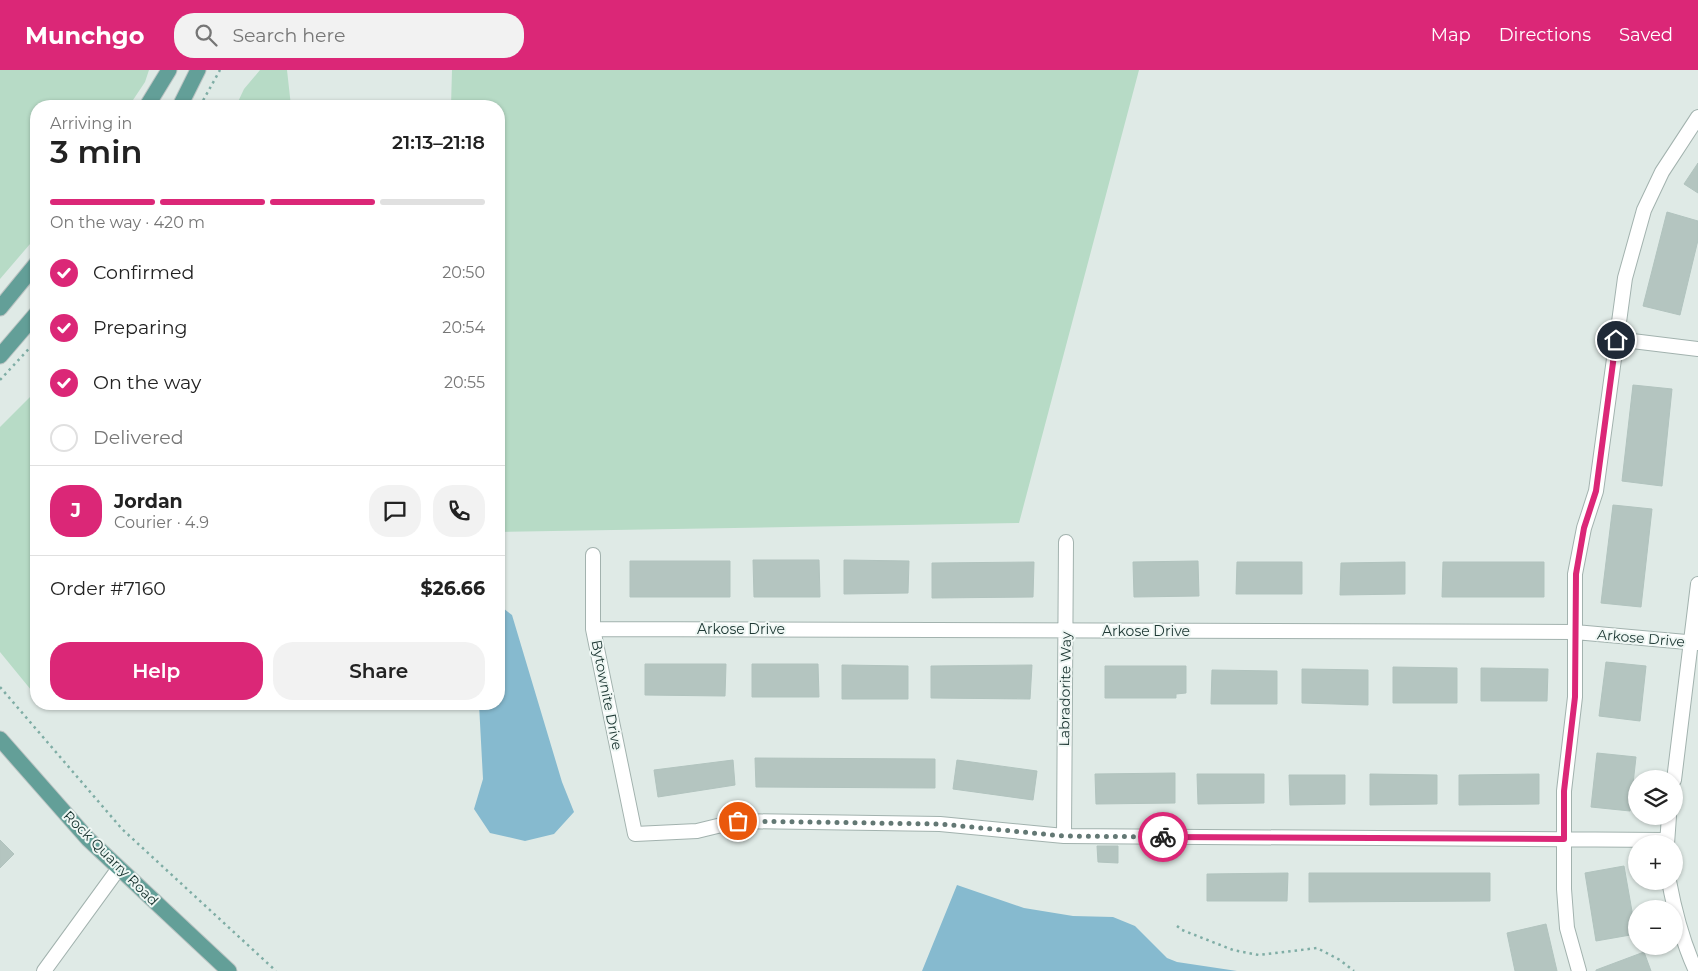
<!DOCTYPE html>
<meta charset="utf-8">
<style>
:root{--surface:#fff;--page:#f2f2f2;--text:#222;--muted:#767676;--line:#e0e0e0;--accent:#db2777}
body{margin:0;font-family:Montserrat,sans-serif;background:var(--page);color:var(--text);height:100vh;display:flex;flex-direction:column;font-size:19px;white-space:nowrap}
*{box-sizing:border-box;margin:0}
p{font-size:16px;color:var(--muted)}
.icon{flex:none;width:28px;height:28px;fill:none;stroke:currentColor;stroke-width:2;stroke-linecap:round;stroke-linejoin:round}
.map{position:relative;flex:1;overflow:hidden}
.side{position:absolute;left:30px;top:30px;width:475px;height:610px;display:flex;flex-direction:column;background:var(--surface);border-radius:20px;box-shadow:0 1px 4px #0004}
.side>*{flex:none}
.controls{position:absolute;left:1628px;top:700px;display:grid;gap:10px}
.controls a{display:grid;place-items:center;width:55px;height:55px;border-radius:50%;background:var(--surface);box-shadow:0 1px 4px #0004;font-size:25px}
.pin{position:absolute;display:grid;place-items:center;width:42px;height:42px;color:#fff;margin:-21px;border:2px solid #fff;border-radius:50%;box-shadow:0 1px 5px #0007}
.courier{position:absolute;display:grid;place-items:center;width:50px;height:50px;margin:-25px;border:4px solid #db2777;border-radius:50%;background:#fff;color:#222;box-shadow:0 1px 6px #0007}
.headline em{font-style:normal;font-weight:600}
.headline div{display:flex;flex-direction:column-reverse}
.headline{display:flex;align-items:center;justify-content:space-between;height:85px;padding:0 20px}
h1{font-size:32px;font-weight:600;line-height:38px}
.bar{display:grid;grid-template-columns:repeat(4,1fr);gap:8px 5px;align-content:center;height:60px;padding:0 20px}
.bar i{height:6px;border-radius:4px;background:var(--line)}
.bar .selected{background:var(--accent)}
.bar p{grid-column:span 4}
.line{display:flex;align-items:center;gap:12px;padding:0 20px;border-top:1px solid var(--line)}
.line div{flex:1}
.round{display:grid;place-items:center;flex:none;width:52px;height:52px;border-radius:20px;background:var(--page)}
ol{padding:0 20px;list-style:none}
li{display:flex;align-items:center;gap:15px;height:55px}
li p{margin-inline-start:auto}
li .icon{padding:5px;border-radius:50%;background:var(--accent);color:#fff;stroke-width:4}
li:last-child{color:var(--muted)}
li i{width:28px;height:28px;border:2px solid var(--line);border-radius:50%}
.button{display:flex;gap:10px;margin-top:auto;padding:10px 20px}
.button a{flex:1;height:58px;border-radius:20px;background:var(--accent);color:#fff;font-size:20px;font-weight:600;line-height:58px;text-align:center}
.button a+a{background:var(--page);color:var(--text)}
header{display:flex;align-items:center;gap:30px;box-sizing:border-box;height:70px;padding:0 25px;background:var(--accent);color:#fff}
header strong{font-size:24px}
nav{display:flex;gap:28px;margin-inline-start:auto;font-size:18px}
.search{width:350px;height:45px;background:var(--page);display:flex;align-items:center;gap:12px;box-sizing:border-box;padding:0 18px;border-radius:20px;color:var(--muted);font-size:19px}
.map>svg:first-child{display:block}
.green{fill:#b7dbc6}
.water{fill:#86bacf}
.building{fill:#b4c5c0;stroke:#b1c3be}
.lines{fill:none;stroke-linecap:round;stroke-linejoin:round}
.minor-casing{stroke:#a2b2ae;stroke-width:16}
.major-casing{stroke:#bcc4c3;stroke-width:17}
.path{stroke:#7fada5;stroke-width:2.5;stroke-dasharray:2.5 4;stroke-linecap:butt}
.minor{stroke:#fff;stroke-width:14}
.major{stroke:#639f98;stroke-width:15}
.done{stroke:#637874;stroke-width:5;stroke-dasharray:0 9}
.route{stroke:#db2777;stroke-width:6}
.labels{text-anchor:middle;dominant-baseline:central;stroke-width:4;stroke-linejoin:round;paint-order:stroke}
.street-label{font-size:14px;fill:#203a36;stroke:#eff7f4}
</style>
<header>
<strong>Munchgo</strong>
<div class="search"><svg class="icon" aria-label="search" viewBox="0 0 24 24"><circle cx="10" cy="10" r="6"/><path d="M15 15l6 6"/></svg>Search here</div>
<nav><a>Map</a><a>Directions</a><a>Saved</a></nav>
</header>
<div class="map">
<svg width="1698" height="901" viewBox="0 0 1698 901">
<rect width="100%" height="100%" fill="#dfeae6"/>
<path class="green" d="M0 0H149L145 12 129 36H36V167L0 209Z
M260 0H287L291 36H236L244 19Z
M452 0H1139L1019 453 499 462V36H451Z
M36 321V626L0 582V357Z"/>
<path class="water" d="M499 535 512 545 562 712 574 742 554 764 525 771 490 763 474 739 483 709 479 634H499Z
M957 815 1024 838 1073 846 1113 847 1135 856 1167 888 1177 892 1237 901H922Z"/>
<path class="building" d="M1698 93V123L1684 114Z
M1667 142 1698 151V170L1680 245 1643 236Z
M1633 315 1672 319 1662 416 1622 411Z
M1613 435 1652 439 1641 537 1601 533Z
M753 490H819L820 527H754Z
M844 490 909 491 908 523 844 524Z
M630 491H730V527H630Z
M1198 491 1199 526 1134 527 1133 492Z
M1034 492 1033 527 932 528V493Z
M1237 492H1302V524H1236Z
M1405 492V524L1340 525 1341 493Z
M1443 492H1544V527H1442Z
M1606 592 1646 596 1640 651 1599 646Z
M645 594H726L725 626 645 625Z
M752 594H818L819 627H752Z
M842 595 908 596V629H842Z
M1032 595 1030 629 931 628V596Z
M1105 596H1186V623L1176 624V628H1105Z
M1393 597 1457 598V633H1393Z
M1481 598 1548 599 1547 631H1481Z
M1302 599 1368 600V635L1302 633Z
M1212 600 1277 601V634H1211Z
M1597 683 1636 687 1630 741 1591 737Z
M755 688 935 689V718L756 717Z
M733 690 735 715 658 727 654 700Z
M957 690 1037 701 1033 730 953 719Z
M1175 703V733L1096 734 1095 704Z
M1197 704H1264V733L1198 734Z
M1370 704 1437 705V734L1370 735Z
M1539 704V734L1459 735V705Z
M1289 705H1345V734L1290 735Z
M0 770 14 784 0 798Z
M1097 776H1118V793L1098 792Z
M1624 796 1636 864 1596 871 1585 803Z
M1288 803 1287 831H1207V804Z
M1309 803H1490V831L1309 832Z
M1546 854 1557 901H1515L1507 863Z
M1644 882 1651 901H1596V900Z"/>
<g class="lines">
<g class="minor-casing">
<path id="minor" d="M1616 269 1698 279
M593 485V559L635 764 697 761 738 751 940 754 1064 766 1666 770
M593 559 1575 562 1698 573
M1674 710 1698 514
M1064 766 1066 472
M1667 774 1669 746
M1669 811C1675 843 1682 871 1696 901
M44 901 119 798
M1579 901 1567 858 1564 819V721L1575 627V504L1584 458 1596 421 1625 208 1644 140 1662 102 1698 47"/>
</g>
<g class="major-casing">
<path id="major" d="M147 36 169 0
M180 36 198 0
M0 238 36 194
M0 286 36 244
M0 669 88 769 229 901"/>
</g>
<path class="path" d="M200 36 220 0
M0 310 36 271
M0 617 122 759 276 901
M1177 856 1182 860 1233 880 1259 885 1317 878 1340 890 1354 901"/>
<use href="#minor" class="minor"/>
<use href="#major" class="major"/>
</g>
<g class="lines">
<path class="done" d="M738 751 940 754 1064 766 1163 767"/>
<path class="route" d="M1163 767 1564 769V721L1575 627 1576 504 1584 458 1596 421 1616 270"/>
</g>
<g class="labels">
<g class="street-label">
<text x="741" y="559">Arkose Drive</text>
<text x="1146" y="561">Arkose Drive</text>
<text transform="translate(1641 568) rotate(5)">Arkose Drive</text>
<text transform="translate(1065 619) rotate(-89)">Labradorite Way</text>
<text transform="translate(607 625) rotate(79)">Bytownite Drive</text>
<text transform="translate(111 788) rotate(45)">Rock Quarry Road</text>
</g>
</g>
</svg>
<div class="controls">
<a><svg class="icon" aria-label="layers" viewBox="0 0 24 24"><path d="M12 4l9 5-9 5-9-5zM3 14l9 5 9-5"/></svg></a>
<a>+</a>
<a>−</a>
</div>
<div class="pin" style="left:738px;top:751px;background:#ea580c"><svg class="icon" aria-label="bag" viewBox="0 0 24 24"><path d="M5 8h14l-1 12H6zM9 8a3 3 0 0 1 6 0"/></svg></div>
<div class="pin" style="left:1616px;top:270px;background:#1f2937"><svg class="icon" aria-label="home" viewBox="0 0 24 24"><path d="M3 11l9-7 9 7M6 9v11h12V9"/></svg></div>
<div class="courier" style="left:1163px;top:767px"><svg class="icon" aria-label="bike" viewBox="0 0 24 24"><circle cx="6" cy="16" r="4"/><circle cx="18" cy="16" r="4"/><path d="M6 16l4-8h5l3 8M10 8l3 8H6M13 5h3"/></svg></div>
<section class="side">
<div class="headline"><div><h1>3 min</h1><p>Arriving in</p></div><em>21:13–21:18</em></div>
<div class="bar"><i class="selected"></i><i class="selected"></i><i class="selected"></i><i></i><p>On the way · 420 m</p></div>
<ol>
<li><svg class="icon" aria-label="check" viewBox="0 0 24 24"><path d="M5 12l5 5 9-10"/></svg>Confirmed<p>20:50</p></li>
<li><svg class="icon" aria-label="check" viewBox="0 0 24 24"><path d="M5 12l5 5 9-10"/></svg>Preparing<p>20:54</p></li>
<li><svg class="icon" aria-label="check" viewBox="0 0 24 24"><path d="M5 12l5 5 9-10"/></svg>On the way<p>20:55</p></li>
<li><i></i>Delivered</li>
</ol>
<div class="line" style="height:90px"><b class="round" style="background:var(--accent);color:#fff">J</b><div><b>Jordan</b><p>Courier · 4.9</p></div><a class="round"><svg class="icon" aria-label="chat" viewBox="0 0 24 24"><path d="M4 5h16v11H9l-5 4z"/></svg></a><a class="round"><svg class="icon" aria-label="phone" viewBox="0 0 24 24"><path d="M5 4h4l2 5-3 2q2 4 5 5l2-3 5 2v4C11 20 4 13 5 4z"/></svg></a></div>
<div class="line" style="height:65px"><div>Order #7160</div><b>$26.66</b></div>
<div class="button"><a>Help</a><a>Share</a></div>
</section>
</div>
